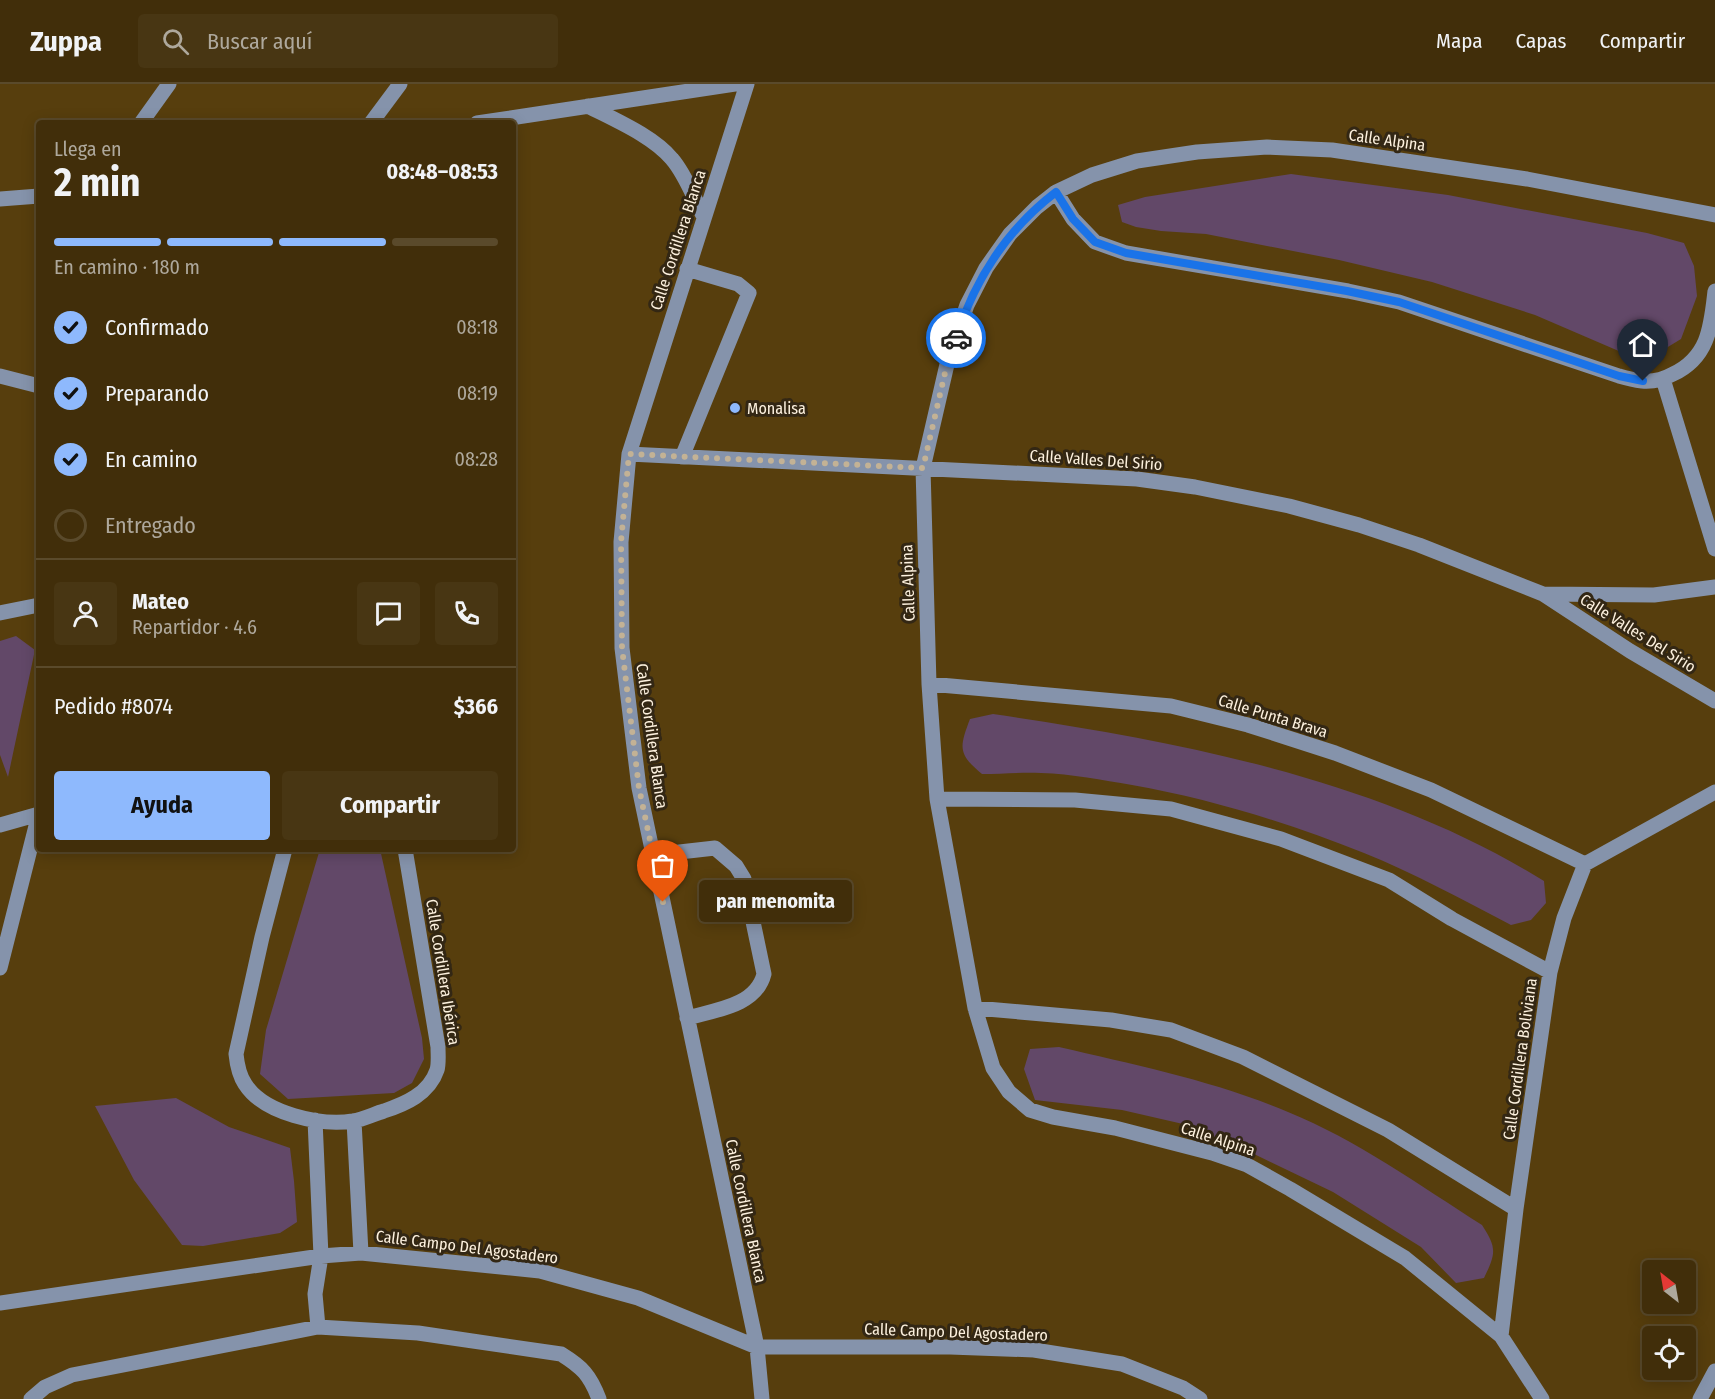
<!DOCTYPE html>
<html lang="es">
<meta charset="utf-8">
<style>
:root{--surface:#412e0a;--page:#483613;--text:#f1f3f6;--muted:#aea89c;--line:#5a4a2b;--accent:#8eb9fd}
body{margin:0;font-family:"Fira Sans Condensed",sans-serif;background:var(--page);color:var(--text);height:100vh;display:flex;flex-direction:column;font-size:22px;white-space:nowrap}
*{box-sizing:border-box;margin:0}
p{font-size:20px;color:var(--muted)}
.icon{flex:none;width:33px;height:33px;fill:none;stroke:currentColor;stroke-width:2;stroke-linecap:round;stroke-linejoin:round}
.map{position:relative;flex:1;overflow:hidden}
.drawer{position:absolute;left:36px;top:36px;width:480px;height:732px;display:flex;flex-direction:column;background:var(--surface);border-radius:6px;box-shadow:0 3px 15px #0003,0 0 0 2px var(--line)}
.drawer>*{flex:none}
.needle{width:39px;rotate:329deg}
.controls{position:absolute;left:1642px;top:1176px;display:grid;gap:12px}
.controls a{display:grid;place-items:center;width:54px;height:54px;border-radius:6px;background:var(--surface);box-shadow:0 3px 15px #0003,0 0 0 2px var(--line);font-size:30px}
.pin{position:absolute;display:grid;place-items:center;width:51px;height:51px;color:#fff;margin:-62px -26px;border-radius:50% 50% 50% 0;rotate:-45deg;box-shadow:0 0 6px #0007}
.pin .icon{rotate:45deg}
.courier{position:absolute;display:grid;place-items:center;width:60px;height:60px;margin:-30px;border:4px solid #1a73e8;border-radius:50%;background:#fff;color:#222;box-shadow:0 2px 8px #0007}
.bubble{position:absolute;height:42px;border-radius:6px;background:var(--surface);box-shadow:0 3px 15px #0003,0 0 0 2px var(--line);font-size:20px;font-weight:700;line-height:42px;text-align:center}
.headline em{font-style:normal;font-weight:700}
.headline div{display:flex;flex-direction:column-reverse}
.headline{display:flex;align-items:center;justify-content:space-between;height:102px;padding:0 18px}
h1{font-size:39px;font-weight:700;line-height:45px}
.bar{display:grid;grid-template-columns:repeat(4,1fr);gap:9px 6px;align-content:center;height:72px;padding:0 18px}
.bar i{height:8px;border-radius:4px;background:var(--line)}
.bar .current{background:var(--accent)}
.bar p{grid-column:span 4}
.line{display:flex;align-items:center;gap:15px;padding:0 18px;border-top:2px solid var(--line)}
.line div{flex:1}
.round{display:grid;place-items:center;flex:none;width:63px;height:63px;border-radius:6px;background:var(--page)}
ol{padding:0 18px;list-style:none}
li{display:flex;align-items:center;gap:18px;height:66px}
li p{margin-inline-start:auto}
li .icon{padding:6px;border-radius:50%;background:var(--accent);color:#111;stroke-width:4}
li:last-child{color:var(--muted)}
li i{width:33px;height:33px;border:3px solid var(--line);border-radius:50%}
.cta{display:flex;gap:12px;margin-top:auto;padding:12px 18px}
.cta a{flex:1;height:69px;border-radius:6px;background:var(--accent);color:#111;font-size:24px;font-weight:700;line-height:69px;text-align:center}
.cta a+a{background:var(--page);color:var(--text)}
header{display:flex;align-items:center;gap:36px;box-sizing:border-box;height:84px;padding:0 30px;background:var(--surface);border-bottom:2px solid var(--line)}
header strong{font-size:28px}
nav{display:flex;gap:33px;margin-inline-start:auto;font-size:21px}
.search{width:420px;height:54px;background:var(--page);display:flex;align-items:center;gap:15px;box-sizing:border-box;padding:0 21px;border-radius:6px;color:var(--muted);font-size:22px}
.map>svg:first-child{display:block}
.green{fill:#624868}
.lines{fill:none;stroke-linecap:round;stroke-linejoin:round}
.minor{stroke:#8593ab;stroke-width:15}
.done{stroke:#c3b295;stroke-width:6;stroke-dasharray:0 10.8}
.route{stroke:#1a73e8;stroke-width:8}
.poi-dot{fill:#8eb9fd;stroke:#332714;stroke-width:2}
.labels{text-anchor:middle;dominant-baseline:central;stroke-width:6;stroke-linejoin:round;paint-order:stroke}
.street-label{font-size:16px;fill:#fdf1de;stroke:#332714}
.poi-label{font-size:16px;fill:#fdf1de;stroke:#332714;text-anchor:start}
</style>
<header>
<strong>Zuppa</strong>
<div class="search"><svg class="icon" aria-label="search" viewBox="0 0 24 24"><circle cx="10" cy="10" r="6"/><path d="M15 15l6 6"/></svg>Buscar aquí</div>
<nav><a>Mapa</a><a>Capas</a><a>Compartir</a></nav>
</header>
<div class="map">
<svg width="1715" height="1315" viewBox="0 0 1715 1315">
<rect width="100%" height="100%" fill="#573e0d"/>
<path class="green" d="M1291 90 1448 111 1647 149 1684 159 1694 182 1697 212 1681 255 1658 269 1628 271 1535 231 1432 198 1339 176 1206 150 1161 147 1136 143 1122 138 1118 121 1145 113Z
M16 552 35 566 8 693 0 671V557Z
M993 630C1179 657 1382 696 1544 797L1546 819 1531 836 1511 841C1463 816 1414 789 1364 769 1289 739 1211 715 1132 701 1102 696 1072 690 1041 689 1022 688 1002 690 982 690 958 670 959 664 970 635Z
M320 765H380L422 954 424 975 412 999 394 1009 288 1015 260 990 266 946Z
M1059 963C1136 981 1215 997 1288 1028 1357 1056 1419 1101 1482 1141 1497 1164 1496 1169 1484 1194L1456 1199 1421 1163 1333 1108 1254 1070 1183 1040 1122 1026 1035 1016 1024 985 1030 965Z
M176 1014 229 1043 290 1064 294 1097 297 1138 280 1149 203 1162 182 1161 134 1096 95 1022Z"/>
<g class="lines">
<path class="minor" d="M747 0 629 370 621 458 622 564 639 704 757 1263 762 1315
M588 22C615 36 653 52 672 75 686 91 694 115 704 133
M141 39 169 0
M371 39 400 0
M477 39 735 0
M1056 108 1073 135 1095 158 1126 169 1348 207 1399 218 1619 292C1626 294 1634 296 1642 297 1653 298 1664 295 1673 290 1709 273 1711 242 1715 207
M0 115 39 112
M0 292 39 302
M1663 295 1715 465
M629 370 1137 395 1195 403 1289 422 1359 441 1419 461 1543 510 1630 567 1715 617
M682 373 749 209 738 200 687 185
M1543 510 1654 511 1715 503
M0 529 39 521
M929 600 1171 622 1248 641 1335 669 1431 706 1585 780
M937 715 1075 716 1171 725 1281 755 1389 796 1452 835 1550 888
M0 741 39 730
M285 765 262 853 236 970C237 980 239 991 245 1000 264 1030 321 1042 353 1037 364 1035 374 1030 384 1027 405 1020 429 1010 437 986 439 980 438 970 438 963L405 765
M653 771 715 764 736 782 744 795 764 890C756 922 715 926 687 934
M0 884 39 730
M975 924 1111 936 1171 946 1243 973 1388 1046 1516 1125
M315 1036 321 1172 315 1210 318 1243
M354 1037 361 1169
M0 1219 321 1172 361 1169 540 1187 638 1214 757 1263H950L1034 1266 1122 1280 1183 1304 1200 1315
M1501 1252 1516 1125 1550 888 1564 834 1585 780 1715 708
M31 1315 45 1303 72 1291 318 1243 418 1249 561 1270C582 1283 590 1291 599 1315
M1542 1315 1501 1252 1405 1174 1290 1105 1247 1081 1212 1069 1115 1044 1053 1033 1030 1026 1009 1008 993 984 975 924 937 715 929 600 923 384 948 276 967 221 986 184 1010 150 1037 123 1056 108 1092 91 1137 77 1197 68 1267 63 1332 66 1527 95 1715 131
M1700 1315 1715 1287"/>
</g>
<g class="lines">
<path class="done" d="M663 818 639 704 622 564 621 458 629 370 923 384 948 276 956 254"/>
<path class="route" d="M956 254C975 195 1006 146 1056 108L1073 135 1095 158 1126 169 1347 207 1399 218 1619 292 1643 297"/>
</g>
<circle class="poi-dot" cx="735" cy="324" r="6"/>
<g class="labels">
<g class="street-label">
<text transform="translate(1387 56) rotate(8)">Calle Alpina</text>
<text transform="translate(678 156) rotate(-72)">Calle Cordillera Blanca</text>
<text transform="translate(1096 376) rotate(4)">Calle Valles Del Sirio</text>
<text transform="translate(908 499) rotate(-92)">Calle Alpina</text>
<text transform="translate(1638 549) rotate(32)">Calle Valles Del Sirio</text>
<text transform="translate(1273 632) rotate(17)">Calle Punta Brava</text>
<text transform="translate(652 652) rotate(82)">Calle Cordillera Blanca</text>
<text transform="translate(443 888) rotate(81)">Calle Cordillera Ibérica</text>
<text transform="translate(1520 975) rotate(-82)">Calle Cordillera Boliviana</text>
<text transform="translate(1218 1055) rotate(18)">Calle Alpina</text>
<text transform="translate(746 1127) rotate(78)">Calle Cordillera Blanca</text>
<text transform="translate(467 1163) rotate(7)">Calle Campo Del Agostadero</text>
<text transform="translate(956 1248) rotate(2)">Calle Campo Del Agostadero</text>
</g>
<g class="poi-label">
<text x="747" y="324">Monalisa</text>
</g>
</g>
</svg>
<div class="controls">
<a><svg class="needle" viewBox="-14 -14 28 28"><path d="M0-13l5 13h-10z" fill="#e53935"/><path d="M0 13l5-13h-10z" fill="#aea89c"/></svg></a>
<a><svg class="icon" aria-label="locate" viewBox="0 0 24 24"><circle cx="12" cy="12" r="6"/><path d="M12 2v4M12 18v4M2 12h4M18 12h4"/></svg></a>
</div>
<div class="pin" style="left:663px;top:818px;background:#ea580c"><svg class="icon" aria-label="bag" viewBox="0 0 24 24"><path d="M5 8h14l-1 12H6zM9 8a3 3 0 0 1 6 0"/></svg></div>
<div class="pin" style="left:1643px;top:297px;background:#1f2937"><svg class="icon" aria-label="home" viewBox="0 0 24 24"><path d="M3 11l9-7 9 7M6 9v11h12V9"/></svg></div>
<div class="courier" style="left:956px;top:254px"><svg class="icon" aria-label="car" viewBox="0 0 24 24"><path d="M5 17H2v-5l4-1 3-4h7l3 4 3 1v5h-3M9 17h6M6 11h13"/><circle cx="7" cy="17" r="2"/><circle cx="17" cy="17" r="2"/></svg></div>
<div class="bubble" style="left:699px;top:796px;width:153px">pan menomita</div>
<section class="drawer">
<div class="headline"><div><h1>2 min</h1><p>Llega en</p></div><em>08:48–08:53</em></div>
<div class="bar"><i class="current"></i><i class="current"></i><i class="current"></i><i></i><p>En camino · 180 m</p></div>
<ol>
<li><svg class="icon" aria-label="check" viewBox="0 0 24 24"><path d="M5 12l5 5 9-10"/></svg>Confirmado<p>08:18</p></li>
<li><svg class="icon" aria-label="check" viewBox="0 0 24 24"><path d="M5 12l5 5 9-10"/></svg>Preparando<p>08:19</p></li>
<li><svg class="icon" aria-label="check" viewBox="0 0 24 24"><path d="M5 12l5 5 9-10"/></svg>En camino<p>08:28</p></li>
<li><i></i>Entregado</li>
</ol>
<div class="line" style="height:108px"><a class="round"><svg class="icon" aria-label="person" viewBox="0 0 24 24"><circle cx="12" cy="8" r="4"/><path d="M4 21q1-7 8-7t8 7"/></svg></a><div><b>Mateo</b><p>Repartidor · 4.6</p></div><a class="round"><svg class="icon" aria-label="chat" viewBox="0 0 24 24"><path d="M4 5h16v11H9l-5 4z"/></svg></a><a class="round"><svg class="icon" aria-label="phone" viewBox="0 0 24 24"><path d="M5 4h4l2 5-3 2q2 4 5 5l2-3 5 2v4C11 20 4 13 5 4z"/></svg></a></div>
<div class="line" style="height:78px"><div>Pedido #8074</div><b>$366</b></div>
<div class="cta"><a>Ayuda</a><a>Compartir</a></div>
</section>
</div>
